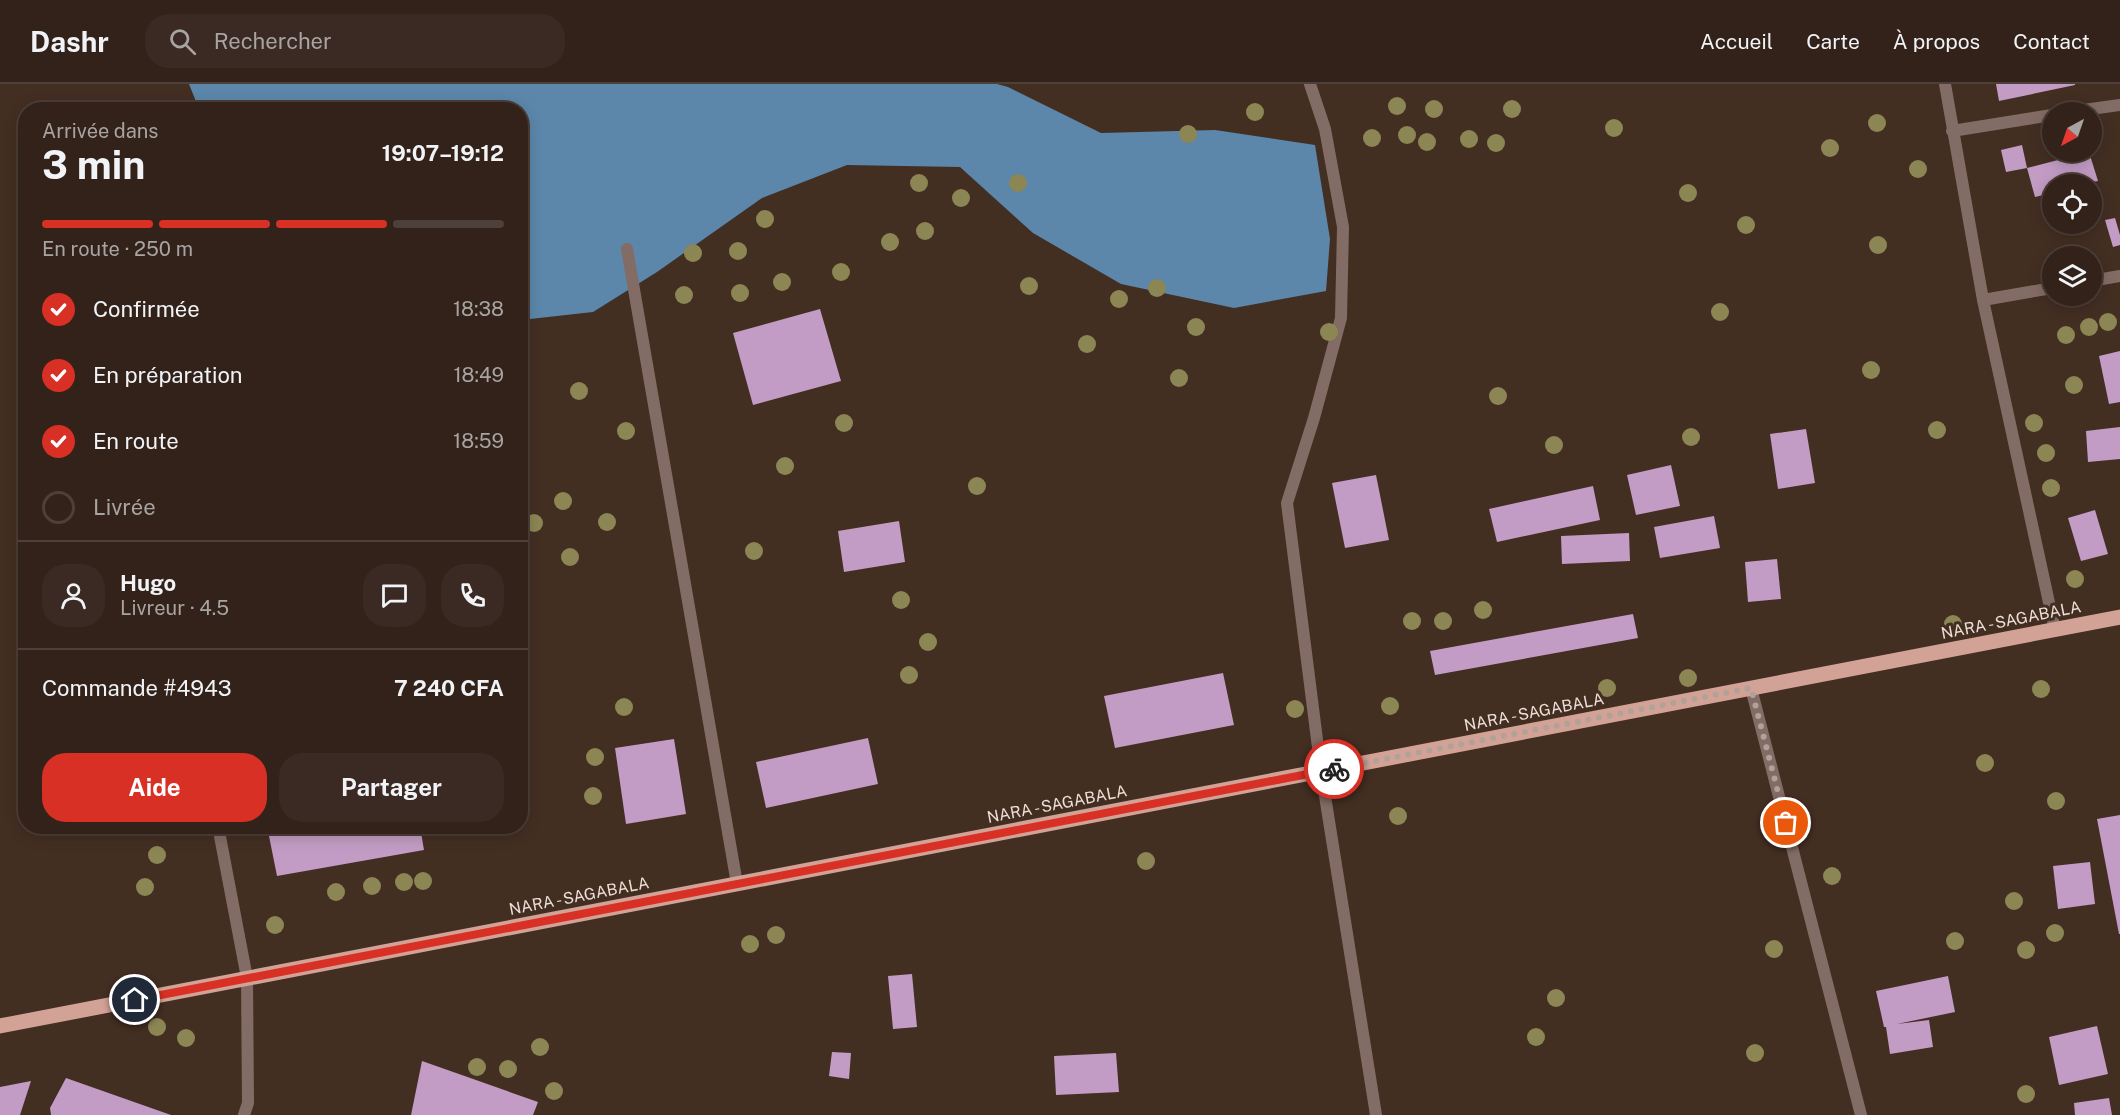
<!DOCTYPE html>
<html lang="fr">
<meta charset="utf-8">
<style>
:root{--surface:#32221a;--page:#3a2a23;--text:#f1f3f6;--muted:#a8a4a2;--line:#4d3f39;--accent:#d93025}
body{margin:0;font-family:"Public Sans",sans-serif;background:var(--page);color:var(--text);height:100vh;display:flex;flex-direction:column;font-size:22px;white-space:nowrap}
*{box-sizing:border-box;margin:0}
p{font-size:20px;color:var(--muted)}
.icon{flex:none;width:33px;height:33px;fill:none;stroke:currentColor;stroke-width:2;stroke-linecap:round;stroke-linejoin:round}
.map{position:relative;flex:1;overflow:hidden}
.drawer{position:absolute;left:18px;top:18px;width:510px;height:732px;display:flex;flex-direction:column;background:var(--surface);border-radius:24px;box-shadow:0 3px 15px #0003,0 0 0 2px var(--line)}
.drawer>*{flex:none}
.needle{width:39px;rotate:220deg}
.controls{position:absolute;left:2042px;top:18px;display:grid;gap:12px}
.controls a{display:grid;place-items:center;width:60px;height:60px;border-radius:50%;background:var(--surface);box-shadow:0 3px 15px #0003,0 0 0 2px var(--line);font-size:30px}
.pin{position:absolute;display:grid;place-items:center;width:51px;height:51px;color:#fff;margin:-26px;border:3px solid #fff;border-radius:50%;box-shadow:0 2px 6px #0007}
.courier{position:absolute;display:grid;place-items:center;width:60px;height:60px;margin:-30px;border:4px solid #d93025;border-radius:50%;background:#fff;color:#222;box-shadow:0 2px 8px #0007}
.headline em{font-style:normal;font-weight:700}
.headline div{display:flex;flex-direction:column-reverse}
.headline{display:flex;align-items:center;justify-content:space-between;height:102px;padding:0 24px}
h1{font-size:39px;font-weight:700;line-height:45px}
.bar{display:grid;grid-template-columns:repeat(4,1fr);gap:9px 6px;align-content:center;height:72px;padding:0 24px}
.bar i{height:8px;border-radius:4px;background:var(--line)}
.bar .current{background:var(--accent)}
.bar p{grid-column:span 4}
.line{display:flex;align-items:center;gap:15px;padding:0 24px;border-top:2px solid var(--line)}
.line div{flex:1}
.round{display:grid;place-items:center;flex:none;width:63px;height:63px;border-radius:24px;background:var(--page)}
ol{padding:0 24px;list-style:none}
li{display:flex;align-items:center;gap:18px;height:66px}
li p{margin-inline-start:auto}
li .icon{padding:6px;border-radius:50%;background:var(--accent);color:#fff;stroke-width:4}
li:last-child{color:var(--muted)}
li i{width:33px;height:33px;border:3px solid var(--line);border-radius:50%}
.primary-button{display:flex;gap:12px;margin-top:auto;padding:12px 24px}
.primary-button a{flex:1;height:69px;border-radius:24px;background:var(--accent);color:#fff;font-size:24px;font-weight:700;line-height:69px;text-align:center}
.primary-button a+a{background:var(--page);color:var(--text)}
header{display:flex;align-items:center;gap:36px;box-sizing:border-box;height:84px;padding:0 30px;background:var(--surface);border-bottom:2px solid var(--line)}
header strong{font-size:28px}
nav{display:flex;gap:33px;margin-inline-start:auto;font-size:21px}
.search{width:420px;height:54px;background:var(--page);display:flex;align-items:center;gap:15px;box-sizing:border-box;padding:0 21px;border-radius:24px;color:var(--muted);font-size:22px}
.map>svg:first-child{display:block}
.water{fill:#5c87aa}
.building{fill:#c29cc4}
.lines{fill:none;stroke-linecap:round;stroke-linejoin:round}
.street{stroke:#846c66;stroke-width:12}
.primary{stroke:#d3a296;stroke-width:15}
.tree{fill:#8c8554}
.done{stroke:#b2a198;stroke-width:6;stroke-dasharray:0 10.8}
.route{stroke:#d93025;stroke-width:8}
.labels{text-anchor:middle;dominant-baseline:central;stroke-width:6;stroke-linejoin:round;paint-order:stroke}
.street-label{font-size:16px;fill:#eddfd7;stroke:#432e22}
</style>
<header>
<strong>Dashr</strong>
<div class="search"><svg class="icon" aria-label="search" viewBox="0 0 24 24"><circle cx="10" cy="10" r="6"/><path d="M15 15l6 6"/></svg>Rechercher</div>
<nav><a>Accueil</a><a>Carte</a><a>À propos</a><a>Contact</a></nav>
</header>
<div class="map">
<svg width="2120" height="1031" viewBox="0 0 2120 1031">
<rect width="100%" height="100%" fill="#432e22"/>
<path class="water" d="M189 0H997L1008 3 1101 49 1215 46 1315 61 1330 155 1326 207 1234 224 1121 200 1033 149 960 83 847 81 762 114 657 188 593 228 521 236 520 26 199 25Z"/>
<path class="building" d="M1996 0H2075V1L1999 17Z
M2022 61 2027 84 2089 68 2098 97 2083 100H2052V109L2035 113 2027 84 2006 88 2001 66Z
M2115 134 2120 151V161L2113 163 2105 136Z
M820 225 841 297 753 321 733 249Z
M2120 267V318L2109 320 2099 272Z
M2120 343V375L2088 378 2086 347Z
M1806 345 1815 399 1778 405 1770 350Z
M1671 381 1680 422 1636 431 1627 391Z
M1376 391 1389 456 1345 464 1332 399Z
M1593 402 1600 436 1497 458 1489 425Z
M2095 426 2108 470 2081 477 2068 434Z
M1714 432 1720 464 1660 474 1654 443Z
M899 437 905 478 844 488 838 447Z
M1629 449 1630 477 1562 480 1561 452Z
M1777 475 1781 515 1748 518 1745 478Z
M1633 530 1638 554 1435 591 1430 567Z
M1223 589 1234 641 1115 664 1104 612Z
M868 654 878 700 766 724 756 678Z
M674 655 686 730 626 740 615 664Z
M2120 731V850H2119L2097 735Z
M267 742H420L424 766 277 792Z
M2090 778 2095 820 2058 825 2053 782Z
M912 890 917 943 893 945 888 892Z
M1948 892 1955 928 1897 940 1929 936 1933 963 1890 970 1886 943H1884L1876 907Z
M2097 942 2108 990 2059 1001 2049 953Z
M832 968 851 969 849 995 829 992Z
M1116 969 1119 1008 1056 1011 1054 972Z
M422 977 538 1018 533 1031H411Z
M66 994 171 1031H51L50 1024Z
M31 997 20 1031H0V1003Z
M2109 1014 2112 1031H2075L2074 1019Z"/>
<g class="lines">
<path class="street" d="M1310 0 1325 45 1343 143 1341 234 1314 334 1287 419 1321 687 1376 1031
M1945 0 1983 216 2055 546
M2069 28 2120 21
M1952 47 2052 31
M627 165 737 800
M2091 197 2120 192
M1983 216 2052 204
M1751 604 1861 1031
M218 742 247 894 248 1019 244 1031"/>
<path class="primary" d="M0 942 2120 533"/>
</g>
<g class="tree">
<circle cx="1397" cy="22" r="9"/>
<circle cx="1434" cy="25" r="9"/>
<circle cx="1512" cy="25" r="9"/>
<circle cx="1255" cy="28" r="9"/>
<circle cx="1877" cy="39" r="9"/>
<circle cx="1614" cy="44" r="9"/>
<circle cx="1188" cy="50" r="9"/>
<circle cx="1407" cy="51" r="9"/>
<circle cx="1372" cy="54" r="9"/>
<circle cx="1469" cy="55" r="9"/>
<circle cx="1427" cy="58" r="9"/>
<circle cx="1496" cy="59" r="9"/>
<circle cx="1830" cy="64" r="9"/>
<circle cx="1918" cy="85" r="9"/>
<circle cx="919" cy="99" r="9"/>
<circle cx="1018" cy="99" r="9"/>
<circle cx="1688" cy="109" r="9"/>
<circle cx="961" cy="114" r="9"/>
<circle cx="765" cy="135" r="9"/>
<circle cx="1746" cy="141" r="9"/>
<circle cx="925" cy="147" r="9"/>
<circle cx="890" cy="158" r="9"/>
<circle cx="1878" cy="161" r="9"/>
<circle cx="738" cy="167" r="9"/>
<circle cx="693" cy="169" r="9"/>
<circle cx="841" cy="188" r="9"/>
<circle cx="782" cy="198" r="9"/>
<circle cx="1029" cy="202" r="9"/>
<circle cx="1157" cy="204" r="9"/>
<circle cx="740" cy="209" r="9"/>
<circle cx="684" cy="211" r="9"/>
<circle cx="1119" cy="215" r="9"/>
<circle cx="1720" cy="228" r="9"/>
<circle cx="2108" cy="238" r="9"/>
<circle cx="1196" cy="243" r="9"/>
<circle cx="2089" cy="243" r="9"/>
<circle cx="1329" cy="248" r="9"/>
<circle cx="2066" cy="251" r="9"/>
<circle cx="1087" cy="260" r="9"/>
<circle cx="1871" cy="286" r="9"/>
<circle cx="1179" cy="294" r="9"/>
<circle cx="2074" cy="301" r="9"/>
<circle cx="579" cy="307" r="9"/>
<circle cx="1498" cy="312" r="9"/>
<circle cx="844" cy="339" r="9"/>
<circle cx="2034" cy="339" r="9"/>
<circle cx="1937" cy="346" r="9"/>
<circle cx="626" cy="347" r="9"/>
<circle cx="1691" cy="353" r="9"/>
<circle cx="1554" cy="361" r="9"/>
<circle cx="2046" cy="369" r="9"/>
<circle cx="785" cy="382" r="9"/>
<circle cx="977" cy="402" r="9"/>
<circle cx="2051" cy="404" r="9"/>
<circle cx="563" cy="417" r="9"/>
<circle cx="607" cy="438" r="9"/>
<circle cx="534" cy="439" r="9"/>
<circle cx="754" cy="467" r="9"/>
<circle cx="570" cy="473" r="9"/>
<circle cx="2075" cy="495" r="9"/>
<circle cx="901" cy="516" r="9"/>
<circle cx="1483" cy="526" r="9"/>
<circle cx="1412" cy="537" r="9"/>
<circle cx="1443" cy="537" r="9"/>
<circle cx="1953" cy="540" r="9"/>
<circle cx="928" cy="558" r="9"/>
<circle cx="909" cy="591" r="9"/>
<circle cx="1688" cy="594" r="9"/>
<circle cx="1607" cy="604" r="9"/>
<circle cx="2041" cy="605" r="9"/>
<circle cx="1390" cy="622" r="9"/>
<circle cx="624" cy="623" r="9"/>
<circle cx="1295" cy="625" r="9"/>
<circle cx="595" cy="673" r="9"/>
<circle cx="1985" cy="679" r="9"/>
<circle cx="593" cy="712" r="9"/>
<circle cx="2056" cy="717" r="9"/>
<circle cx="1398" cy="732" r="9"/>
<circle cx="157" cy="771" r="9"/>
<circle cx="1146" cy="777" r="9"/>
<circle cx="1832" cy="792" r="9"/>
<circle cx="423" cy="797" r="9"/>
<circle cx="404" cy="798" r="9"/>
<circle cx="372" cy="802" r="9"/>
<circle cx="145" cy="803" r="9"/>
<circle cx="336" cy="808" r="9"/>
<circle cx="2014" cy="817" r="9"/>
<circle cx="275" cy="841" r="9"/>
<circle cx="2055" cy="849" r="9"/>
<circle cx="776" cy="851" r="9"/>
<circle cx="1955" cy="857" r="9"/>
<circle cx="750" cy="860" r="9"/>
<circle cx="1774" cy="865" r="9"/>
<circle cx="2026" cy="866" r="9"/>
<circle cx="1556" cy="914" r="9"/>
<circle cx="157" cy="943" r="9"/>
<circle cx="1536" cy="953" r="9"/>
<circle cx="186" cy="954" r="9"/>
<circle cx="540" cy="963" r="9"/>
<circle cx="1755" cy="969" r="9"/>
<circle cx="477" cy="983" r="9"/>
<circle cx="508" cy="985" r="9"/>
<circle cx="554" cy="1007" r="9"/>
<circle cx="2026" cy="1010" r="9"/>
</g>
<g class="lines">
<path class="done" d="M1334 685 1751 604 1786 739"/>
<path class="route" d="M135 916 1334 685"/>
</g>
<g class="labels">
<g class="street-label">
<text transform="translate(2011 536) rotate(-11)">NARA - SAGABALA</text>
<text transform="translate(1534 628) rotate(-11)">NARA - SAGABALA</text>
<text transform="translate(1057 720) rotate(-11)">NARA - SAGABALA</text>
<text transform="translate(579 812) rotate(-11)">NARA - SAGABALA</text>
</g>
</g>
</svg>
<div class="controls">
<a><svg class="needle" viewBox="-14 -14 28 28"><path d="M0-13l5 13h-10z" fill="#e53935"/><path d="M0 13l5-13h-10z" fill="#a8a4a2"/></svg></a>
<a><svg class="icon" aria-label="locate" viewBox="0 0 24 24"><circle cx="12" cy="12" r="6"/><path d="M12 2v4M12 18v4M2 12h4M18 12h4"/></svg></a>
<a><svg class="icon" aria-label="layers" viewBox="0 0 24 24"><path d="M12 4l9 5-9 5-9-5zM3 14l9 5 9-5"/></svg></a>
</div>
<div class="pin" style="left:1786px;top:739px;background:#ea580c"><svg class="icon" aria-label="bag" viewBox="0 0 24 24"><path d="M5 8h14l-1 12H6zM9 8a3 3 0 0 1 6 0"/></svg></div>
<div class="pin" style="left:135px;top:916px;background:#1f2937"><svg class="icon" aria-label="home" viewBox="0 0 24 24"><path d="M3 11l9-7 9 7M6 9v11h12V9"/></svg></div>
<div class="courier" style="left:1334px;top:685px"><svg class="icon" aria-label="bike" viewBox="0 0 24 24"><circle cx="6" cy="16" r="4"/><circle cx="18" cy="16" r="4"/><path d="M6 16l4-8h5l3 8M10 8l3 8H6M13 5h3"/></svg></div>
<section class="drawer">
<div class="headline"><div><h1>3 min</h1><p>Arrivée dans</p></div><em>19:07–19:12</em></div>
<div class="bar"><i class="current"></i><i class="current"></i><i class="current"></i><i></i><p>En route · 250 m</p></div>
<ol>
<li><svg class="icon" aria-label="check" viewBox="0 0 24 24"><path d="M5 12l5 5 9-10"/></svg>Confirmée<p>18:38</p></li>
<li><svg class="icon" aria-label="check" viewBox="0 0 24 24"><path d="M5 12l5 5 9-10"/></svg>En préparation<p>18:49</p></li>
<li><svg class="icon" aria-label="check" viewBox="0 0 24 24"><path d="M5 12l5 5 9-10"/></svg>En route<p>18:59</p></li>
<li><i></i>Livrée</li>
</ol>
<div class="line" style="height:108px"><a class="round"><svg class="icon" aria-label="person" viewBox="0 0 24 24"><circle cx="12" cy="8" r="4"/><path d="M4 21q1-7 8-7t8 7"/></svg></a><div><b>Hugo</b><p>Livreur · 4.5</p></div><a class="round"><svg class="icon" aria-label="chat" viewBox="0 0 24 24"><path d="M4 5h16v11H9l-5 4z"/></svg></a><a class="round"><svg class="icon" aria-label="phone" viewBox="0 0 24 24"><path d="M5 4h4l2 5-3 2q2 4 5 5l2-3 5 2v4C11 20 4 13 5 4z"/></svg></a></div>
<div class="line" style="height:78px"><div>Commande #4943</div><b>7 240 CFA</b></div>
<div class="primary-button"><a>Aide</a><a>Partager</a></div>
</section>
</div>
